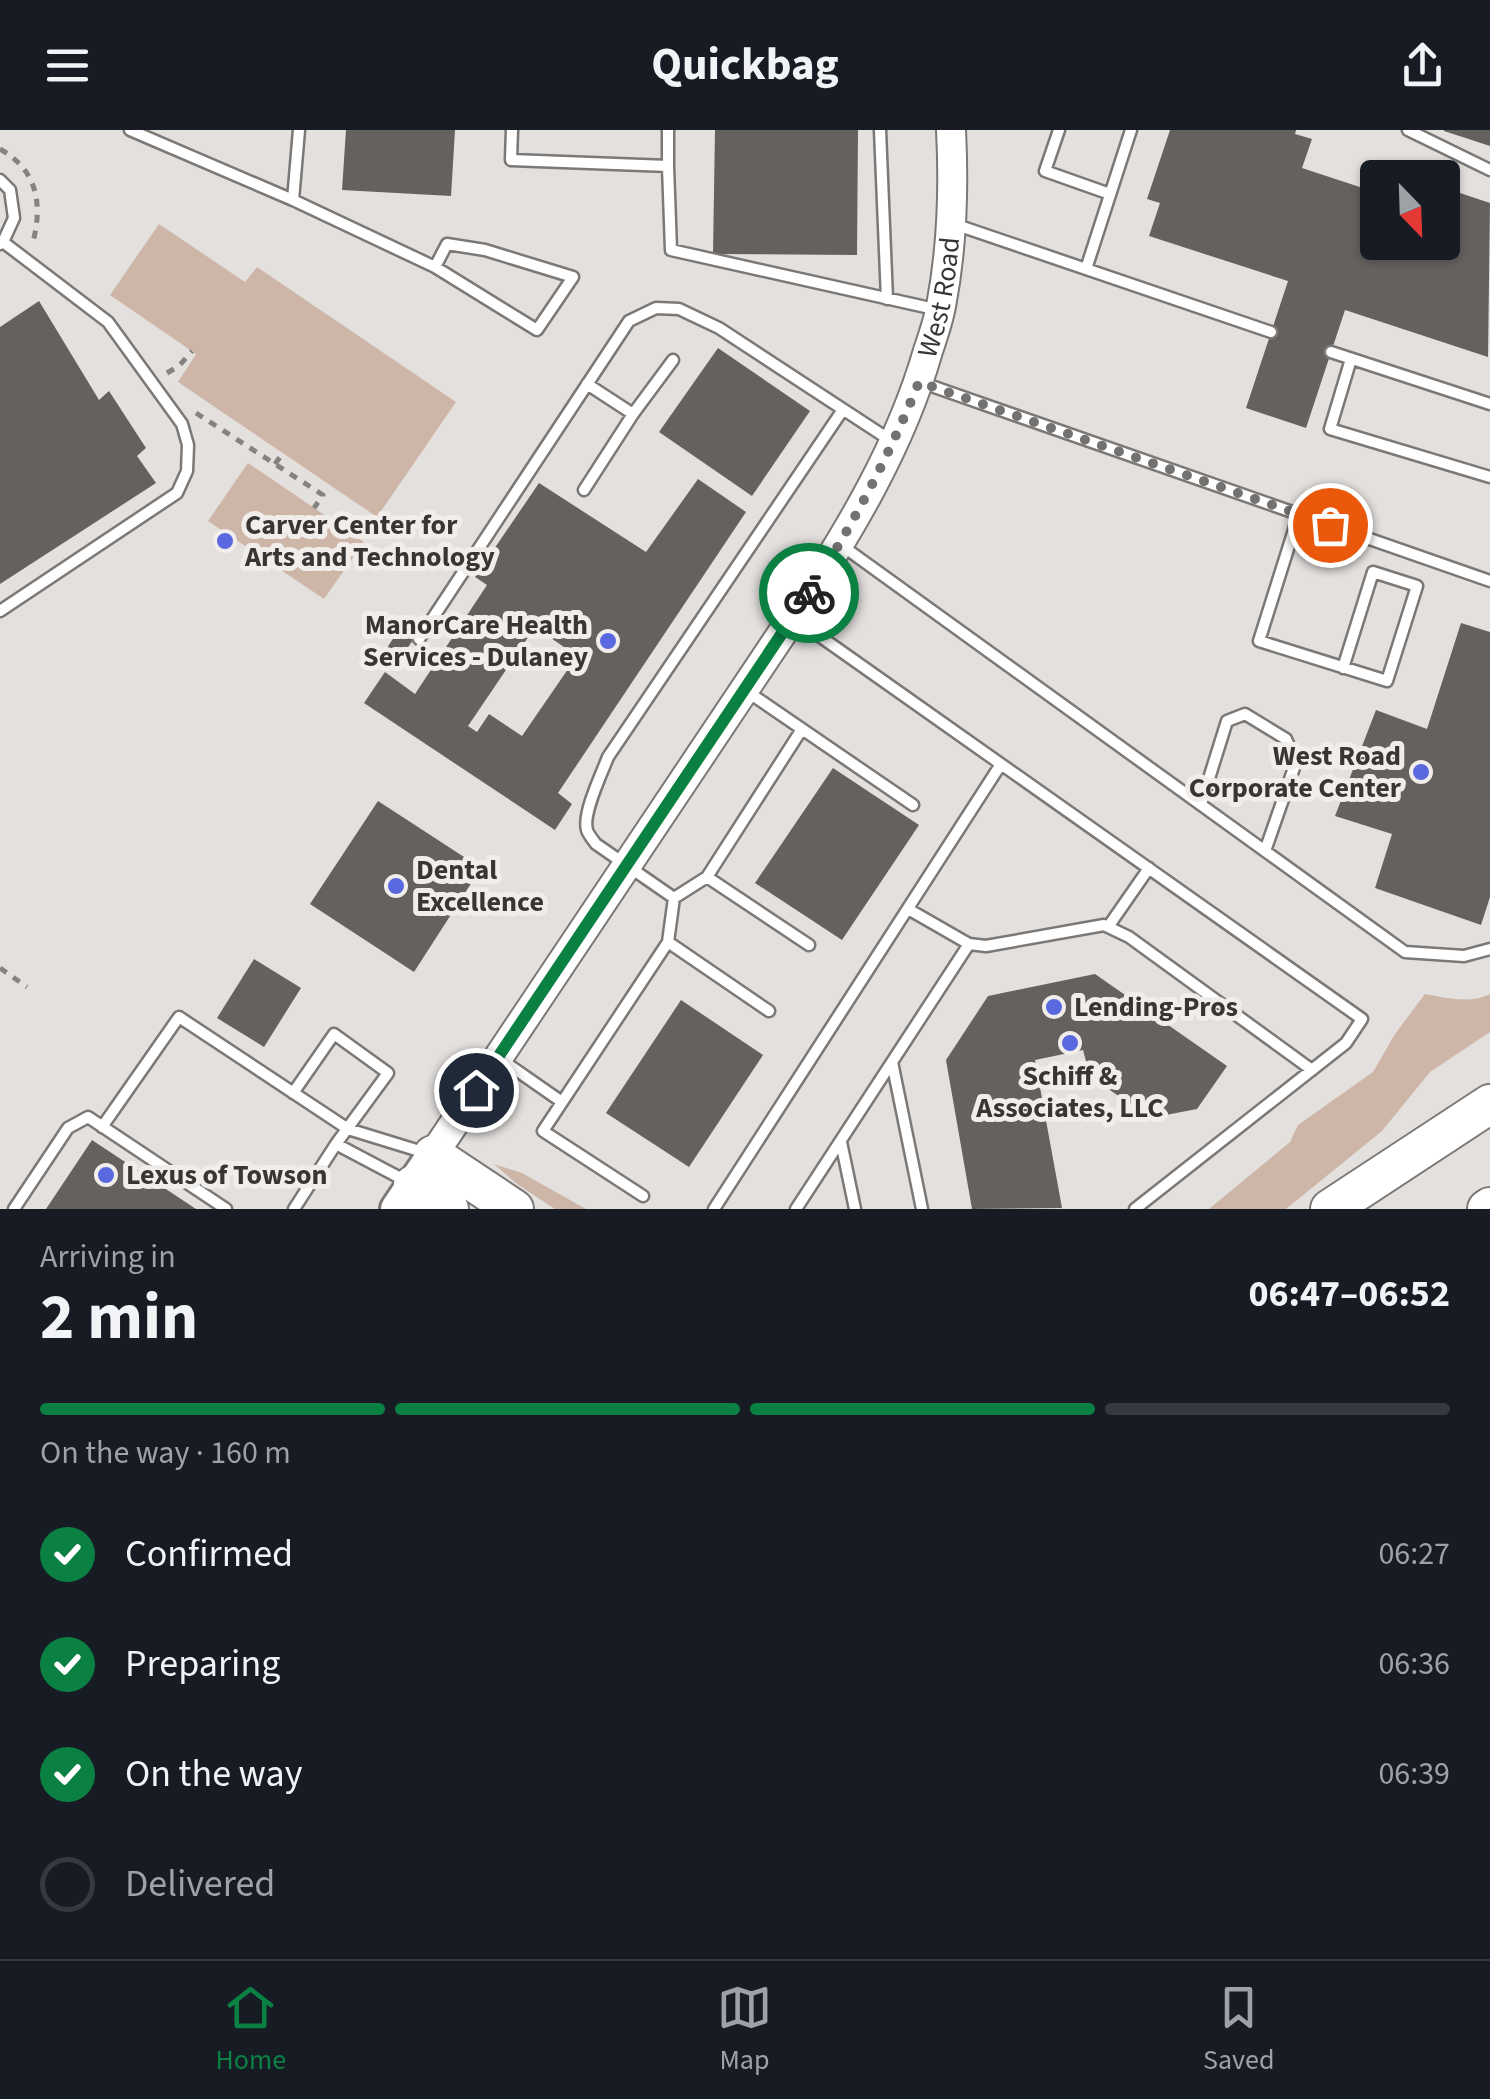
<!DOCTYPE html>
<meta charset="utf-8">
<style>
:root{--surface:#171b24;--page:#20242c;--text:#f1f3f6;--muted:#9ea1a6;--line:#363941;--accent:#0b8043}
body{margin:0;font-family:"Source Sans 3",sans-serif;background:var(--page);color:var(--text);height:100vh;display:flex;flex-direction:column;font-size:38px;white-space:nowrap}
*{box-sizing:border-box;margin:0}
p{font-size:32px;color:var(--muted)}
.icon{flex:none;width:55px;height:55px;fill:none;stroke:currentColor;stroke-width:2;stroke-linecap:round;stroke-linejoin:round}
.map{position:relative;height:1079px;overflow:hidden}
.sheet{display:flex;flex-direction:column;background:var(--surface);flex:1}
.sheet>*{flex:none}
.needle{width:65px;rotate:157deg}
.fabs{position:absolute;left:1360px;top:30px;display:grid;gap:20px}
.fabs a{display:grid;place-items:center;width:100px;height:100px;border-radius:10px;background:var(--surface);box-shadow:0 2px 8px #0004;font-size:50px}
.pin{position:absolute;display:grid;place-items:center;width:85px;height:85px;color:#fff;margin:-42px;border:5px solid #fff;border-radius:50%;box-shadow:0 2px 10px #0007}
.courier{position:absolute;display:grid;place-items:center;width:100px;height:100px;margin:-50px;border:8px solid #0b8043;border-radius:50%;background:#fff;color:#222;box-shadow:0 2px 12px #0007}
.head em{font-style:normal;font-weight:700}
.head div{display:flex;flex-direction:column-reverse}
.head{display:flex;align-items:center;justify-content:space-between;height:170px;padding:0 40px}
h1{font-size:65px;font-weight:700;line-height:75px}
.bar{display:grid;grid-template-columns:repeat(4,1fr);gap:15px 10px;align-content:center;height:120px;padding:0 40px}
.bar i{height:12px;border-radius:8px;background:var(--line)}
.bar .selected{background:var(--accent)}
.bar p{grid-column:span 4}
ol{padding:0 40px;list-style:none}
li{display:flex;align-items:center;gap:30px;height:110px}
li p{margin-inline-start:auto}
li .icon{padding:10px;border-radius:50%;background:var(--accent);color:#fff;stroke-width:4}
li:last-child{color:var(--muted)}
li i{width:55px;height:55px;border:5px solid var(--line);border-radius:50%}
header{display:flex;justify-content:space-between;align-items:center;height:130px;padding:0 40px;background:var(--surface);font-size:45px;font-weight:700}
.dock{display:flex;justify-content:space-around;align-items:center;height:140px;border-top:2px solid var(--line);background:var(--surface);font-size:28px;color:var(--muted)}
.dock a{display:grid;justify-items:center;gap:5px}
.dock .selected{color:var(--accent)}
.map>svg:first-child{display:block}
.green{fill:#cdb6a8}
.building{fill:#64615f;fill-rule:evenodd}
.lines{fill:none;stroke-linecap:round;stroke-linejoin:round}
.lane-casing{stroke:#7b7876;stroke-width:15}
.secondary-casing{stroke:#7b7876;stroke-width:32}
.primary-casing{stroke:#7b7876;stroke-width:38}
.highway-casing{stroke:#7b7876;stroke-width:42}
.path{stroke:#858381;stroke-width:5;stroke-dasharray:8 8;stroke-linecap:butt}
.lane{stroke:#fff;stroke-width:10}
.secondary{stroke:#fff;stroke-width:28}
.primary{stroke:#fff;stroke-width:32}
.highway{stroke:#fff;stroke-width:38}
.done{stroke:#737270;stroke-width:10;stroke-dasharray:0 18}
.route{stroke:#0b8043;stroke-width:12}
.poi-dot{fill:#5a69e0;stroke:#f0edeb;stroke-width:4}
.labels{text-anchor:middle;dominant-baseline:central;stroke-width:10;stroke-linejoin:round;paint-order:stroke}
.street-label{font-size:28px;fill:#373635;stroke:#f0edeb}
.poi-label{font-size:28px;font-weight:bold;fill:#373635;stroke:#f0edeb;text-anchor:start}
</style>
<header><svg class="icon" aria-label="menu" viewBox="0 0 24 24"><path d="M4 6h16M4 12h16M4 18h16"/></svg>Quickbag<svg class="icon" aria-label="share" viewBox="0 0 24 24"><path d="M12 15V3M7 8l5-5 5 5M5 13v7h14v-7"/></svg></header>
<div class="map">
<svg width="1490" height="1079" viewBox="0 0 1490 1079">
<rect width="100%" height="100%" fill="#e3e0de"/>
<path class="green" d="M159 94 245 152 257 137 456 272 377 387 178 252 196 224 110 165Z
M248 333 364 412 324 469 208 391Z
M1425 864C1446 868 1471 874 1490 864V902L1430 942 1382 1001 1286 1079H1209L1290 1012 1298 995 1373 942 1395 904Z
M494 1034 522 1043 586 1079H555L517 1054Z"/>
<path class="building" d="M346 0H455L451 66 342 60Z
M715 0H858L857 125 713 124Z
M1170 0H1296L1295 4 1312 9 1302 38 1378 63V112H1442V57L1490 73 1488 227 1345 180 1306 298 1246 278 1288 151 1149 106 1160 73 1147 69Z
M1490 0V16L1444 1V0Z
M39 171 99 270 109 261 146 318 137 326 156 353 0 454V197Z
M718 218 810 281 752 366 659 302Z
M698 349 746 382 558 663 572 674 555 700 364 573 385 542 415 564 487 455 475 447 539 353 646 422ZM535 497 577 526 522 606 489 584 477 602 468 596Z
M1461 493 1490 502V767L1481 795 1375 758 1392 704 1335 686 1376 580 1427 599Z
M401 496 415 507 396 535 382 526Z
M833 638 919 695 842 810 755 753Z
M378 671 481 738 414 842 310 774Z
M254 829 301 858 264 917 217 888Z
M1095 844 1227 936 1197 979 1150 988 1090 946 1083 920 1035 930 1062 1078 972 1079 946 930 988 866Z
M681 870 763 925 689 1037 606 983Z
M92 1010 196 1079H46Z"/>
<g class="lines">
<g class="lane-casing">
<path id="lane" d="M130 0 293 70 435 137 537 200 573 147 485 120 447 114 435 137
M512 0 511 30 668 36V0
M880 0 887 169
M1059 0 1045 41 1110 64
M1408 0 1490 40
M668 36 671 120 939 180
M0 50 10 60 14 88 3 112 0 114
M293 70 299 0
M951 93 1271 202
M1086 139 1131 0
M1331 222 1490 274
M1351 229 1330 299 1490 347
M920 252 1490 451
M587 254 633 284
M584 360 633 284 673 230
M1299 384 1259 511 1387 551 1417 456 1373 442 1343 538
M841 415 1405 822 1464 826 1490 819
M0 481 177 363 187 341 188 315 182 294 108 192 3 112
M794 488 1362 889 1346 913 1135 1079
M419 509 629 191 656 178 679 179 719 198 893 312
M745 560 913 675
M802 599 707 747 674 768 596 714C593 710 588 704 587 700 582 684 602 643 608 627L842 281
M1201 674 1227 591 1245 584 1286 609 1296 632 1265 721
M707 747 809 815
M908 779 969 814 986 816 1104 795 1129 807 1312 940
M1108 797 1149 738
M668 812 769 881
M499 928 562 972
M892 932 922 1079
M293 963 334 904 388 943 336 1014 294 1079
M102 997 179 887 348 999 426 1023
M841 1012 855 1079
M336 1014 406 1051
M643 1066 543 1001 668 812 674 768
M14 1079 68 998 88 987 226 1079
M714 1079 1001 634
M796 1079 969 814"/>
</g>
<g class="secondary-casing">
<g id="secondary">
<path id="s1" d="M433 1025 793 487C848 403 900 318 928 221 933 206 938 192 941 176 952 119 954 59 951 0"/>
</g>
</g>
<g class="primary-casing">
<path id="primary" d="M397 1079 428 1033"/>
</g>
<g class="highway-casing">
<path id="highway" d="M433 1025 514 1079
M413 1055 449 1079
M1330 1079 1490 974
M1487 1079 1490 1077"/>
</g>
<path class="path" d="M0 19C37 40 43 73 33 112
M167 243 179 236 192 221
M196 283 323 365 314 378
M275 334 283 323
M0 838 27 857"/>
<use href="#lane" class="lane"/>
<use href="#secondary" class="secondary"/>
<use href="#primary" class="primary"/>
<use href="#highway" class="highway"/>
</g>
<g class="lines">
<path class="done" d="M809 463C853 395 889 326 919 252L1330 395"/>
<path class="route" d="M476 960 809 463"/>
</g>
<g class="poi-dot">
<circle cx="225" cy="411" r="10"/>
<circle cx="608" cy="511" r="10"/>
<circle cx="1421" cy="642" r="10"/>
<circle cx="396" cy="756" r="10"/>
<circle cx="1054" cy="877" r="10"/>
<circle cx="1070" cy="913" r="10"/>
<circle cx="106" cy="1045" r="10"/>
</g>
<g class="labels">
<g class="street-label">
<text stroke="none"><textPath href="#s1" startOffset="1002">West Road</textPath></text>
</g>
<g class="poi-label">
<text x="245" y="395">Carver Center for<tspan x="245" dy="32">Arts and Technology</tspan></text>
<text x="588" y="495" text-anchor="end">ManorCare Health<tspan x="588" dy="32">Services - Dulaney</tspan></text>
<text x="1401" y="626" text-anchor="end">West Road<tspan x="1401" dy="32">Corporate Center</tspan></text>
<text x="416" y="740">Dental<tspan x="416" dy="32">Excellence</tspan></text>
<text x="1074" y="877">Lending-Pros</text>
<text x="1070" y="946" text-anchor="middle">Schiff &amp;<tspan x="1070" dy="32">Associates, LLC</tspan></text>
<text x="126" y="1045">Lexus of Towson</text>
</g>
</g>
</svg>
<div class="fabs">
<a><svg class="needle" viewBox="-14 -14 28 28"><path d="M0-13l5 13h-10z" fill="#e53935"/><path d="M0 13l5-13h-10z" fill="#9ea1a6"/></svg></a>
</div>
<div class="pin" style="left:1330px;top:395px;background:#ea580c"><svg class="icon" aria-label="bag" viewBox="0 0 24 24"><path d="M5 8h14l-1 12H6zM9 8a3 3 0 0 1 6 0"/></svg></div>
<div class="pin" style="left:476px;top:960px;background:#1f2937"><svg class="icon" aria-label="home" viewBox="0 0 24 24"><path d="M3 11l9-7 9 7M6 9v11h12V9"/></svg></div>
<div class="courier" style="left:809px;top:463px"><svg class="icon" aria-label="bike" viewBox="0 0 24 24"><circle cx="6" cy="16" r="4"/><circle cx="18" cy="16" r="4"/><path d="M6 16l4-8h5l3 8M10 8l3 8H6M13 5h3"/></svg></div>
</div>
<section class="sheet">
<div class="head"><div><h1>2 min</h1><p>Arriving in</p></div><em>06:47–06:52</em></div>
<div class="bar"><i class="selected"></i><i class="selected"></i><i class="selected"></i><i></i><p>On the way · 160 m</p></div>
<ol>
<li><svg class="icon" aria-label="check" viewBox="0 0 24 24"><path d="M5 12l5 5 9-10"/></svg>Confirmed<p>06:27</p></li>
<li><svg class="icon" aria-label="check" viewBox="0 0 24 24"><path d="M5 12l5 5 9-10"/></svg>Preparing<p>06:36</p></li>
<li><svg class="icon" aria-label="check" viewBox="0 0 24 24"><path d="M5 12l5 5 9-10"/></svg>On the way<p>06:39</p></li>
<li><i></i>Delivered</li>
</ol>
</section>
<nav class="dock">
<a class="selected"><svg class="icon" aria-label="home" viewBox="0 0 24 24"><path d="M3 11l9-7 9 7M6 9v11h12V9"/></svg>Home</a>
<a><svg class="icon" aria-label="map" viewBox="0 0 24 24"><path d="M3 6l6-2 6 2 6-2v14l-6 2-6-2-6 2zM9 4v14M15 6v14"/></svg>Map</a>
<a><svg class="icon" aria-label="saved" viewBox="0 0 24 24"><path d="M7 4h10v16l-5-4-5 4z"/></svg>Saved</a>
</nav>
